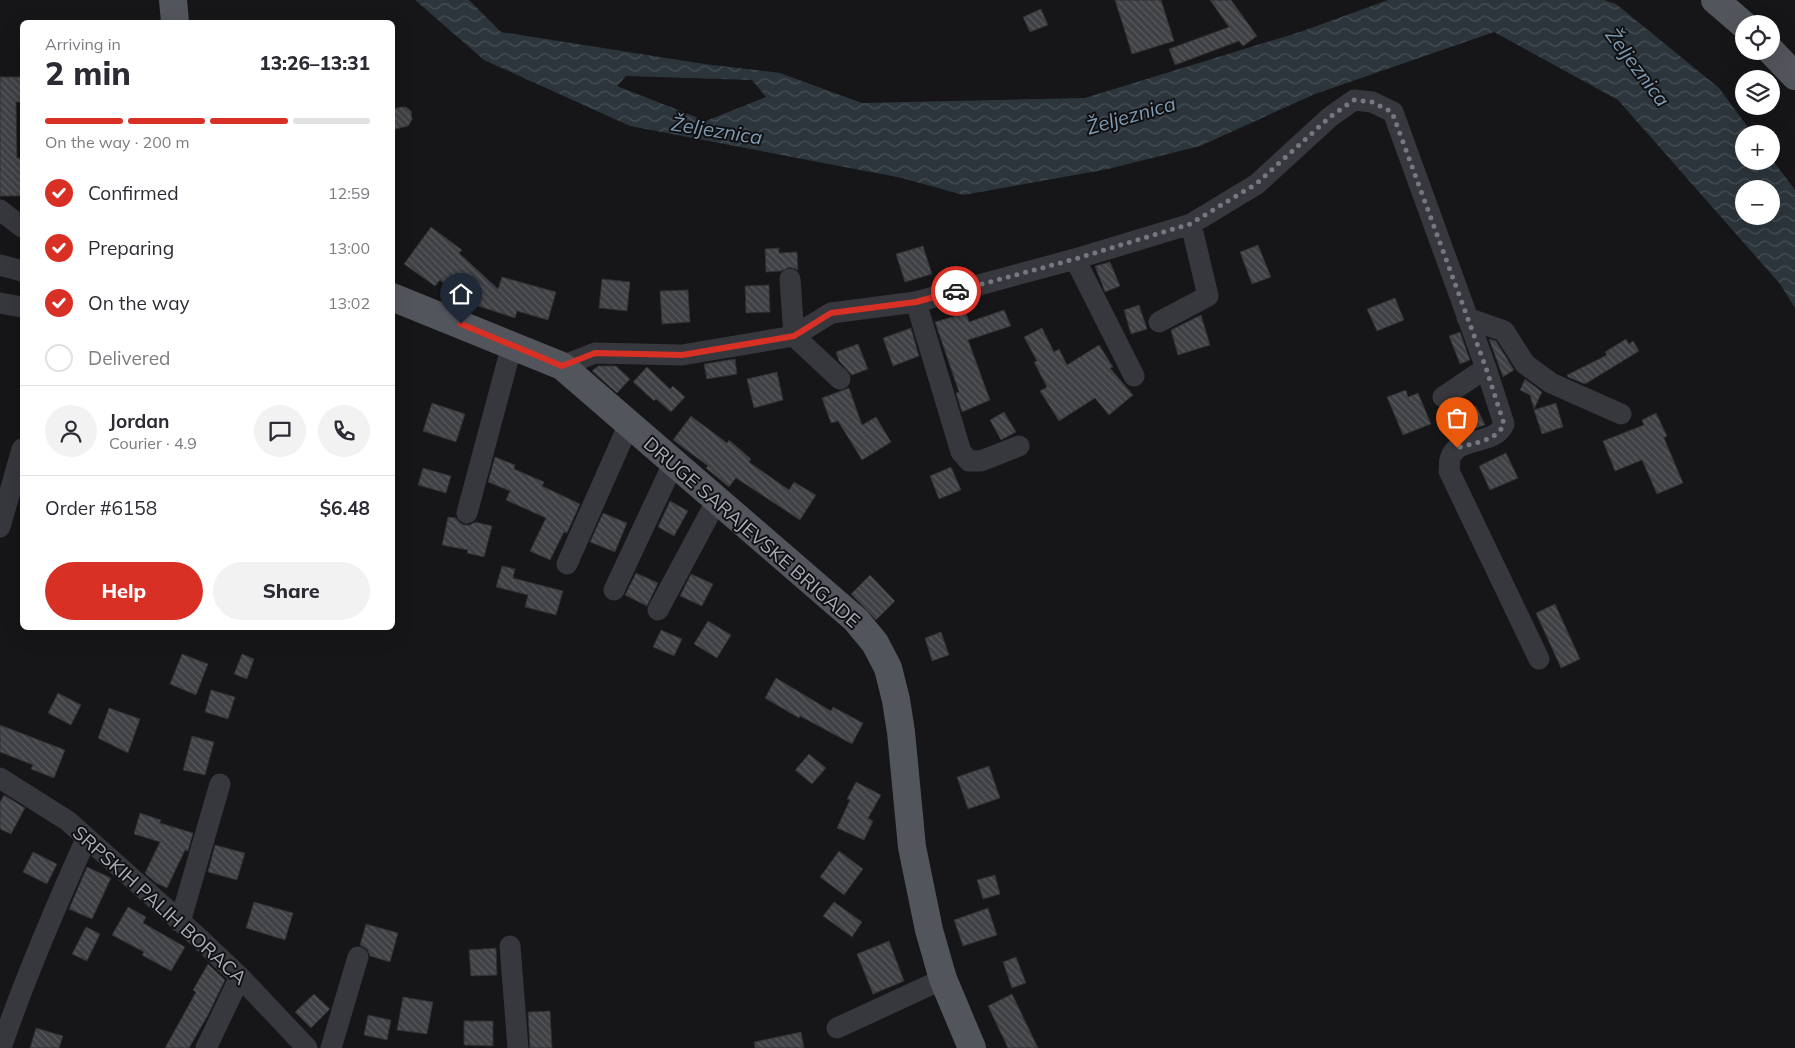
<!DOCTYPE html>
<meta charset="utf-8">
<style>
:root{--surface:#fff;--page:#f2f2f3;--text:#2b2b33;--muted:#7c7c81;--line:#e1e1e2;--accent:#d93025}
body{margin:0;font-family:Mulish,sans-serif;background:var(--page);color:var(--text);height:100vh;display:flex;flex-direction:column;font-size:19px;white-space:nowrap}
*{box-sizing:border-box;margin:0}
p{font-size:16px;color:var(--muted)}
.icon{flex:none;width:28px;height:28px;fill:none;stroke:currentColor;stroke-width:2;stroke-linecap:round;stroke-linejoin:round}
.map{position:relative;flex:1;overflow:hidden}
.panel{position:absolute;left:20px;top:20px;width:375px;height:610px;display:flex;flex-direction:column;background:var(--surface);border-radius:8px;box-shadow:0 5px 20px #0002}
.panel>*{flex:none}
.tools{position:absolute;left:1735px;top:15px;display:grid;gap:10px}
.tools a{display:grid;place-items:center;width:45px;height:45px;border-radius:50%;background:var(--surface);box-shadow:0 5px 20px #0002;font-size:25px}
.pin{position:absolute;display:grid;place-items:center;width:42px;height:42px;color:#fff;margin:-51px -21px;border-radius:50% 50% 50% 0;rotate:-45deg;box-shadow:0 0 5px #0007}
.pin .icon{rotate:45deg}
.courier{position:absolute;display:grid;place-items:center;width:50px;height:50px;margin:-25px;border:4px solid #d93025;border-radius:50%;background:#fff;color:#222;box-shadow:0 1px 6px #0007}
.summary em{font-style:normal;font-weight:800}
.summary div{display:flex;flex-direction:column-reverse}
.summary{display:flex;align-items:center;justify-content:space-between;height:85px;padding:0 25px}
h1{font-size:32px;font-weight:800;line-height:38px}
.bar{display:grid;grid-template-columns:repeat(4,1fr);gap:8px 5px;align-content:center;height:60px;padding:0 25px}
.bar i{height:6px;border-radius:4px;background:var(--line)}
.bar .on{background:var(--accent)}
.bar p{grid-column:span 4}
.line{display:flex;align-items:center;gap:12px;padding:0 25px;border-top:1px solid var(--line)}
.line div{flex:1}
.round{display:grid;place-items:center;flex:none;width:52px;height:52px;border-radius:26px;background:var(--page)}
ol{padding:0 25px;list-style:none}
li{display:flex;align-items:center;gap:15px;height:55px}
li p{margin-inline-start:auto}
li .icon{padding:5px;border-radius:50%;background:var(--accent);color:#fff;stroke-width:4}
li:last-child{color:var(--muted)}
li i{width:28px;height:28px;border:2px solid var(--line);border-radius:50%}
.cta{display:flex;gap:10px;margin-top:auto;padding:10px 25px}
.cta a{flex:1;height:58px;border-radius:30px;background:var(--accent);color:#fff;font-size:20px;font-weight:800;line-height:58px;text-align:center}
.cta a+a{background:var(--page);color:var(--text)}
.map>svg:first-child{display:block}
.water{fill:url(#water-waves);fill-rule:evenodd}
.building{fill:url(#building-back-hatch);stroke:#303034}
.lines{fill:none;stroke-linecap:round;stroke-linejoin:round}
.minor{stroke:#37383d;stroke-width:21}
.major{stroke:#53555c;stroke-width:28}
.done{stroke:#757880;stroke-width:5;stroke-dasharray:0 9}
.route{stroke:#d93025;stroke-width:6}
.labels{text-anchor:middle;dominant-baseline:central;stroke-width:4;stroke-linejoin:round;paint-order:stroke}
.street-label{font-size:19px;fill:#a8adb8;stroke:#111113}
.water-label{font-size:20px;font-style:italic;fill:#7f9bb3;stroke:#111113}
</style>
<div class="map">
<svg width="1795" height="1048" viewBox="0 0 1795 1048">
<defs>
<pattern id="water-waves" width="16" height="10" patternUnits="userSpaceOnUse" patternTransform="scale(1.25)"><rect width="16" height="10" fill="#2c353c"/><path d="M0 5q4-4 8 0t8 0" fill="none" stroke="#485056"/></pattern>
<pattern id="building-back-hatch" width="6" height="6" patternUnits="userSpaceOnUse" patternTransform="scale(1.25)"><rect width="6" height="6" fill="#404145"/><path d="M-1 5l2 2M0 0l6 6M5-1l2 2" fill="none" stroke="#595a5e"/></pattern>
</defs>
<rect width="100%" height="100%" fill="#161618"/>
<path class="water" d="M415 0H469L501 32 704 64 780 73 862 103 1085 98 1300 32 1388 0H1604L1616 4 1719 88 1753 134H1744V161H1771V158L1795 190V308L1780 284 1618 100 1494 32 1315 94 1200 146 1108 169 963 195 902 178 630 126 484 60ZM626 76 752 80 766 97 706 121 617 86ZM1744 189H1771V216H1744Z"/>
<path class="building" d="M1115 0H1161L1174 41 1132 54Z
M1210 0H1231L1257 36 1243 46 1239 41 1175 65 1169 49 1229 27Z
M1041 9 1048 25 1030 32 1023 17Z
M0 77H22V102H16L17 158H22V196H0Z
M401 107H406L411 111 412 120 408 126 392 130V109Z
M431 227 462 250 459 253 498 289 502 277 556 292 548 320 517 311 515 318 472 304 469 308 440 280 435 286 404 264Z
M1258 245 1271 277 1252 284 1240 252Z
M923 246 932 274 905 282 896 254Z
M779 248V253L797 252 798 270 790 267 781 271 766 272 765 249Z
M1110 262 1120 286 1105 292 1095 266Z
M602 279 630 282 627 311 599 308Z
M769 285 770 312 746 313 745 286Z
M688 290 690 322 662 324 660 291Z
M1395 298 1404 320 1377 331 1367 309Z
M1139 305 1147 329 1131 334 1124 310Z
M1004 310 1011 326 968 340 990 400 962 412 956 393 959 392 935 322 966 313 969 322Z
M1201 315 1210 345 1178 355 1171 330Z
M911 328 919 356 893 366 883 338Z
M1042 328 1054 352 1059 349 1067 365 1099 345 1113 367 1110 368 1133 395 1109 415 1095 398 1059 421 1040 391 1047 387 1034 362 1037 361 1024 337Z
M1460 332 1470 360 1460 364 1449 336Z
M1489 339 1496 341 1514 370 1503 377Z
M1626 339 1629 344 1633 341 1639 351 1585 384 1568 377 1567 375 1607 355 1605 352Z
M858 344 868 369 852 375 839 361 836 352Z
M735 359 737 374 707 379 704 364Z
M598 366H616L630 379 617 393 592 371Z
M647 367 670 389 673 386 685 397 671 412 656 399 654 401 633 382Z
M777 372 783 400 754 408 747 379Z
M1525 379 1542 392 1534 409 1530 395 1520 390Z
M849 388 862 425 876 417 891 442 862 460 838 421 831 423 822 398Z
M1406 390 1408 397 1418 393 1431 424 1403 435 1387 397Z
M432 403 465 414 456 442 423 431Z
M1556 403 1563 427 1542 434 1534 410Z
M1476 406 1485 425 1460 433 1452 416Z
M1004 412 1016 432 1001 440 990 420Z
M1656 413 1667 436 1664 438 1683 483 1657 494 1642 460 1615 471 1603 441 1644 425 1642 420Z
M691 416 727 443 729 440 751 459 749 462 789 490 794 482 816 495 800 520 736 478 729 487 706 468 708 466 673 440Z
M1506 453 1518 478 1490 490 1479 466Z
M495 457 515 465 514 469 544 482 542 486 580 504 567 533 564 532 550 560 530 551 546 518 506 500 510 491 488 482Z
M951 467 961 490 939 499 930 476Z
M423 468 451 476 446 493 418 485Z
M670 501 688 511 674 536 658 527Z
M603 513 627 523 615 552 590 542Z
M448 517 456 518 459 522 464 525H470L475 522 492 526 484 557 467 553 468 550 442 545Z
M502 566 515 569 513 578 563 591 556 615 525 607 528 595 496 587Z
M636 573 658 583 647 606 625 595Z
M691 574 713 584 702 606 680 596Z
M870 575 895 601 876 620 851 594Z
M1555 604 1580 659 1561 668 1536 613Z
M708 621 731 635 717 658 694 644Z
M661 630 682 639 674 656 653 647Z
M941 632 949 655 932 661 925 638Z
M182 654 208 664 196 695 170 684Z
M242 654 254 659 247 679 234 674Z
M776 678 831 711 833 707 863 723 852 744 800 716 799 718 765 698Z
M211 690 235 697 228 719 205 712Z
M58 693 81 705 71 725 48 713Z
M109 708 140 719 128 753 98 738Z
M0 725 65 750 54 778 31 769 33 765 0 752Z
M192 736 214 742 205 775 183 770Z
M809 754 826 768 812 784 795 770Z
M989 766 1000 798 968 809 957 777Z
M856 782 881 795 868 818 873 821 864 840 837 828 850 800 847 799Z
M4 795 25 808 11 834 0 829V802Z
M140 813 161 820 160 823 193 833 188 851 185 850 167 888 156 883 145 873 160 842 134 834Z
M215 845 245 853 237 880 208 872Z
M839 851 863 869 844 895 820 877Z
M33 852 57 864 47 884 23 872Z
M87 867 111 878 92 919 69 909Z
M995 875 1000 894 983 899 977 880Z
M254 902 293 913 285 940 246 928Z
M834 902 862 922 852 937 823 916Z
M128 907 146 917 143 923 185 947 171 971 142 955 144 952 112 935Z
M988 908 997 935 963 946 954 920Z
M366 924 398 933 390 962 370 956 367 949 360 945Z
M86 927 100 934 87 961 72 954Z
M889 941 904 981 873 994 857 954Z
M496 948 497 975 471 976 469 950Z
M1016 957 1026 983 1012 988 1003 962Z
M208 964 225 980 208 1015 189 1048H165L196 992 193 990Z
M314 994 330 1009 311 1028 295 1012Z
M1012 994 1038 1048H1008L988 1006Z
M403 997 433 1002 427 1034 397 1030Z
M550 1011 552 1048H530L528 1012Z
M368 1015 391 1020 387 1040 364 1035Z
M464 1021H493V1046L464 1045Z
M36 1028 63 1036 59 1048H30Z
M801 1032 804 1048H755L754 1042Z"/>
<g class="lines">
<path class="minor" d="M0 210 22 227
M1075 259 1134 376
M0 265 22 271
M790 279 794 336 840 379
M916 302 961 452 969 461H981L1019 446
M0 303 22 307
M1467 318 1504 331 1525 364 1551 383 1621 414
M1159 322 1208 296 1191 224
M562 366 595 353 682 355 794 336 831 313 916 302 1075 259 1191 224 1257 184 1330 117 1354 100 1372 102 1393 112 1486 368 1504 424C1494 447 1457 435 1450 459 1449 462 1450 467 1449 471L1539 659
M1443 397 1486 368
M467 513 512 345
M0 527 22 449
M567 564 629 424
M614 590 674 462
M658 610 717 500
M0 778 68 821 200 939 240 977 307 1048
M180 922 220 784
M510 946 518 1048
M837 1028 943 979
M1 1048C25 977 55 908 86 839
M206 1048 240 977
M331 1048 358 957"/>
<path class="major" d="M173 0 175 22
M1715 0 1744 25
M1771 51 1795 76
M392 297 562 366 856 620 875 643 888 668 896 700 901 732 912 847 929 930 943 979 972 1048"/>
</g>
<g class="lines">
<path class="done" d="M956 291 1075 259 1190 224 1256 184 1330 117 1354 100 1372 102 1392 112 1486 368 1504 424C1497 441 1473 443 1457 448"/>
<path class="route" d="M461 324 562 366 595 353 682 355 794 336 831 313 916 302 956 291"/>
</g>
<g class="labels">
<g class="street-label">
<text transform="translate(752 532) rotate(41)">DRUGE SARAJEVSKE BRIGADE</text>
<text transform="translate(160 905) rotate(42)">SRPSKIH PALIH BORACA</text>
</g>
<g class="water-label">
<text transform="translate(1638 67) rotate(53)">Željeznica</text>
<text transform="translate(1131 115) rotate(-16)">Željeznica</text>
<text transform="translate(717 130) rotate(9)">Željeznica</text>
</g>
</g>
</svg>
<div class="tools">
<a><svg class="icon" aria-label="locate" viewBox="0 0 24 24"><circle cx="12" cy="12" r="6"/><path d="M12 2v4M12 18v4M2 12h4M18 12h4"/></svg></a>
<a><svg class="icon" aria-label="layers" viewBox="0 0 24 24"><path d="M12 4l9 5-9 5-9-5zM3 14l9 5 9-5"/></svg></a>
<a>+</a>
<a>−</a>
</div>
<div class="pin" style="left:1457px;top:448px;background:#ea580c"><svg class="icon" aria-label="bag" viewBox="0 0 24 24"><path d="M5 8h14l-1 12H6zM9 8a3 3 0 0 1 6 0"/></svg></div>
<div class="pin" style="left:461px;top:324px;background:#1f2937"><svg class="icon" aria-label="home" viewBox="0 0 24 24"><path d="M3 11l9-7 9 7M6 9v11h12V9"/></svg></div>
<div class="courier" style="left:956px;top:291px"><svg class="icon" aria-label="car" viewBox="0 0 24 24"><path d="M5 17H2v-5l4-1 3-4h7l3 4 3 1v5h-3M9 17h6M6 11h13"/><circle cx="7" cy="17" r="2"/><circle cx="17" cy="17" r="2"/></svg></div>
<section class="panel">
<div class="summary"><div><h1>2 min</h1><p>Arriving in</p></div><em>13:26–13:31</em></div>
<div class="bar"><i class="on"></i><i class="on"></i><i class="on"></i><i></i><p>On the way · 200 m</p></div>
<ol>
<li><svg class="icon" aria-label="check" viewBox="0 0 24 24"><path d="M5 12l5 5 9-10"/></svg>Confirmed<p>12:59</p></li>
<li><svg class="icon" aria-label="check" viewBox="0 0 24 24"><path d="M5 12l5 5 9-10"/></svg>Preparing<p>13:00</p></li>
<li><svg class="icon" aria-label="check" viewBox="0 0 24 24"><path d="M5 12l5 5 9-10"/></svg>On the way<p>13:02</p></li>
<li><i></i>Delivered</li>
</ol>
<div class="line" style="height:90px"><a class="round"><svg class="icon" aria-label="person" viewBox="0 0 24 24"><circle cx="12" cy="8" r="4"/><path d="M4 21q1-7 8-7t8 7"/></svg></a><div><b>Jordan</b><p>Courier · 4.9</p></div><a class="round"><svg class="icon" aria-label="chat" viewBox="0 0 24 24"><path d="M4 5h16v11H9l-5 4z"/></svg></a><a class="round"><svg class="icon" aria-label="phone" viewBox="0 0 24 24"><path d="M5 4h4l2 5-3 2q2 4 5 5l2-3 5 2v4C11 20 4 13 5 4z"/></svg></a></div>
<div class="line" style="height:65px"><div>Order #6158</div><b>$6.48</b></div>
<div class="cta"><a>Help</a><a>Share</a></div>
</section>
</div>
